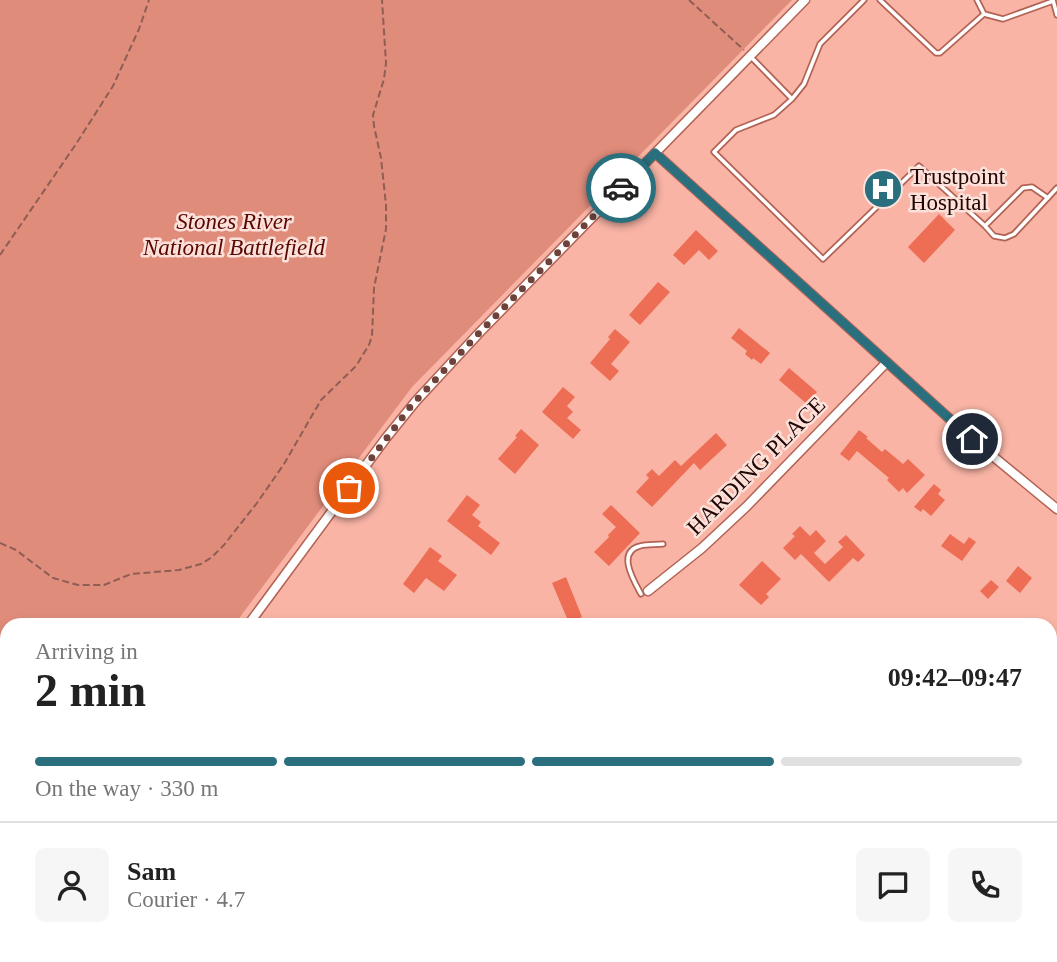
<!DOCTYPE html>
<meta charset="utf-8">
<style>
:root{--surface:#fff;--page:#f6f6f6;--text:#222;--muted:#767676;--line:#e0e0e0;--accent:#296f7d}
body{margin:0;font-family:Georgia,serif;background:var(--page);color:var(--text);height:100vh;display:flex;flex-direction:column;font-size:26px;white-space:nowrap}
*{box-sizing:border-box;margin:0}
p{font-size:23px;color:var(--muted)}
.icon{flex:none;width:38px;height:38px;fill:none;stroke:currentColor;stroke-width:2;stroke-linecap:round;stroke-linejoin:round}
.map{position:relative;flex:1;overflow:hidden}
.drawer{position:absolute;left:0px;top:618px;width:1057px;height:345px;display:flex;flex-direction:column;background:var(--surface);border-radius:21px 21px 0 0;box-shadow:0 4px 10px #0003}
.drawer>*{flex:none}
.pin{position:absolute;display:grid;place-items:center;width:60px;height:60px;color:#fff;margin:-30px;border:4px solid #fff;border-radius:50%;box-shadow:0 2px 7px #0007}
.courier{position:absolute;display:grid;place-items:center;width:70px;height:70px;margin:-35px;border:5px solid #296f7d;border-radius:50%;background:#fff;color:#222;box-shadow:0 2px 9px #0007}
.headline em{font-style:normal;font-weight:600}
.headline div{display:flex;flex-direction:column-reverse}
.headline{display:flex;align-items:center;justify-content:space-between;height:119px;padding:0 35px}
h1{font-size:46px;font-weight:600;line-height:52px}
.bar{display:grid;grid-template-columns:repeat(4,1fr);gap:10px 7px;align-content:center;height:84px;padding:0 35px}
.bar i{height:9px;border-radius:5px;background:var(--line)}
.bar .active{background:var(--accent)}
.bar p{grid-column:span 4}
.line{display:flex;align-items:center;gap:18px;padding:0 35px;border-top:2px solid var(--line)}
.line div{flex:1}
.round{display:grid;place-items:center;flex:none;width:74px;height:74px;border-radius:10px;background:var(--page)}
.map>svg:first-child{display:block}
.green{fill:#e08c7b}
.building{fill:#ee6d55}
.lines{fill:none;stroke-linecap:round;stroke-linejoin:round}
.service-casing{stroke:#b26354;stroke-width:7}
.minor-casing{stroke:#b26354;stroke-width:11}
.path{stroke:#8e5e55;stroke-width:2;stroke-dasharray:7 3.5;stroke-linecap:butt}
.service{stroke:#fff;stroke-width:3.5}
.minor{stroke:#fff;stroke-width:8}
.done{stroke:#6d423b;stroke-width:7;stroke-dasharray:0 12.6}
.route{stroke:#296f7d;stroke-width:9}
.labels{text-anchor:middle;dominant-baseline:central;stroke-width:5;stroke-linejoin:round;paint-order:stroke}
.poi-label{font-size:23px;fill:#210502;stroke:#fce1db;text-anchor:start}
.park-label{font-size:23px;font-style:italic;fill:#5b0700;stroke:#fce1db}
.street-label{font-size:23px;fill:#210502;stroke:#fce1db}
</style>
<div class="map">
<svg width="1057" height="962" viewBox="0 0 1057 962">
<rect width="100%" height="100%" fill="#f9b4a5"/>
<path class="green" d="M0 0H792L412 387 234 625H7V749L0 744Z"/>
<path class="building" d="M939 214 955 230 924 263 908 247Z
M696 230 718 251 709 260 699 250 684 265 673 255Z
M658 282 670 292 640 325 629 315Z
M739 328 770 353 761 364 753 358 752 360 745 354 747 351 731 338Z
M615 329 630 342 611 364 619 371 610 381 590 363 610 339 608 337Z
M789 368 817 392 807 404 779 380Z
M563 387 575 397 567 406 573 412 567 418 581 430 573 439 542 412Z
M521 429 539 445 515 474 498 459 517 437 515 436Z
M859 430 868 437 866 438 882 452 885 449 903 464 908 459 925 475 907 493 903 488 899 492 887 480 889 478 857 451 849 461 840 454Z
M716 433 727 445 700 470 694 463 652 507 636 492 649 478 646 475 652 469 659 476 675 460 681 466Z
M934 484 941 490 938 494 945 500 931 516 923 509 921 512 914 507Z
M467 495 480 505 472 515 481 522 478 526 500 543 491 555 447 521Z
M611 505 640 533 609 566 594 552 609 537 608 535 616 527 602 514Z
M800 526 810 536 816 530 826 541 814 553 825 564 843 547 838 542 846 535 865 555 858 562 853 558 829 582 801 554 795 560 783 548 795 536 792 534Z
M950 534 964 544 969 537 976 542 962 561 941 546Z
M430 547 442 556 438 561 457 575 444 591 426 578 414 593 403 584Z
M762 561 781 579 766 594 769 597 761 605 739 585Z
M1018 566 1032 578 1020 593 1006 581Z
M566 577 582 617 569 623 552 583Z
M991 580 999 587 988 599 980 591Z"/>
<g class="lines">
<g class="service-casing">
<path id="service" d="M880 0 936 53H940L984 14 1003 19 1053 1
M977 0 984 14
M1053 0 1057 15
M751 57 792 99 804 84 820 44 864 0
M792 99 774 115 736 130 714 152 823 259 919 166 985 226
M1048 198 1032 187 1023 188 985 226 994 236 1005 238 1014 234 1057 188
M641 594C634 581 616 552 640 546 647 544 656 545 663 544"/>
</g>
<g class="minor-casing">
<path id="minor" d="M655 153 972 439 1057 509
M648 591 702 548 747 506 887 362
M248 625 386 438 416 401 480 332 805 0
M0 841 7 836
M1055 942H1057
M170 956 173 962
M282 962V958L305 962"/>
</g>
<path class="path" d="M689 0 744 50
M0 255 76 144 113 86 139 29 149 0
M0 543 16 550 53 578 78 585H104L131 574 179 570 201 564 212 557 224 545 257 503 284 464 321 400 356 366 369 345 372 336 374 288 386 229V205L381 158 374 126 373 115 384 79 386 63 382 0
M205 956 206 962
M963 958 964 962
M981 958V962
M935 959V962
M943 959V962
M953 959V962
M1010 959V962
M992 962V959
M1001 962V959"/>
<use href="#service" class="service"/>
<use href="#minor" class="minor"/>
</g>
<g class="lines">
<path class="done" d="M349 488 411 406 480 332 621 188"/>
<path class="route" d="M621 188 655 153 972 439"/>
</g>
<defs>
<g id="hospital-disc" transform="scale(2.0125)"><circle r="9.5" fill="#296f7d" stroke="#fce1db"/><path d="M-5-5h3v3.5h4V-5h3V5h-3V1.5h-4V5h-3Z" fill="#fff"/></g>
</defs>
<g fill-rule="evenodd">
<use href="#hospital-disc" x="883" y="189"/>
</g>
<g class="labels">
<g class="poi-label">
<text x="910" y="176">Trustpoint<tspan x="910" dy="26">Hospital</tspan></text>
</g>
<g class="park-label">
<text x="234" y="221">Stones River<tspan x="234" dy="26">National Battlefield</tspan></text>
</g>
<g class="street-label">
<text transform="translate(756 466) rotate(-45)">HARDING PLACE</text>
</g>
</g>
</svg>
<div class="pin" style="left:349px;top:488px;background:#ea580c"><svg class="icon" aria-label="bag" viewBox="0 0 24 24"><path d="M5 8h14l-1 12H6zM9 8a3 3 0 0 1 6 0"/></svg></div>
<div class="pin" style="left:972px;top:439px;background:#1f2937"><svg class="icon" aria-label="home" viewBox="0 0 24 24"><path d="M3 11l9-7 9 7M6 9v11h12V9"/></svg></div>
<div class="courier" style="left:621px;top:188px"><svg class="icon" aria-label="car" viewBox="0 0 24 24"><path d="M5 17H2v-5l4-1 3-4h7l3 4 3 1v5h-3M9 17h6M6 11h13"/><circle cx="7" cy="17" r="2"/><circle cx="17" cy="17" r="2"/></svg></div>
<section class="drawer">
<div class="headline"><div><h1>2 min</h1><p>Arriving in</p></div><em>09:42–09:47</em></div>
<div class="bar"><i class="active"></i><i class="active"></i><i class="active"></i><i></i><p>On the way · 330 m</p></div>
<div class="line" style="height:126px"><a class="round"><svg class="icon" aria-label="person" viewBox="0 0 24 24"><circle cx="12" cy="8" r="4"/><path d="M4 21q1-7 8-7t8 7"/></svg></a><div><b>Sam</b><p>Courier · 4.7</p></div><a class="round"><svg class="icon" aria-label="chat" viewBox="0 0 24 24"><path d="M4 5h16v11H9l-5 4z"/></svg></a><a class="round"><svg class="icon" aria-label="phone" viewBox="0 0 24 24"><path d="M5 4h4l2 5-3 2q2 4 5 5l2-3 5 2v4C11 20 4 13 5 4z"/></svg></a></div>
</section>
</div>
